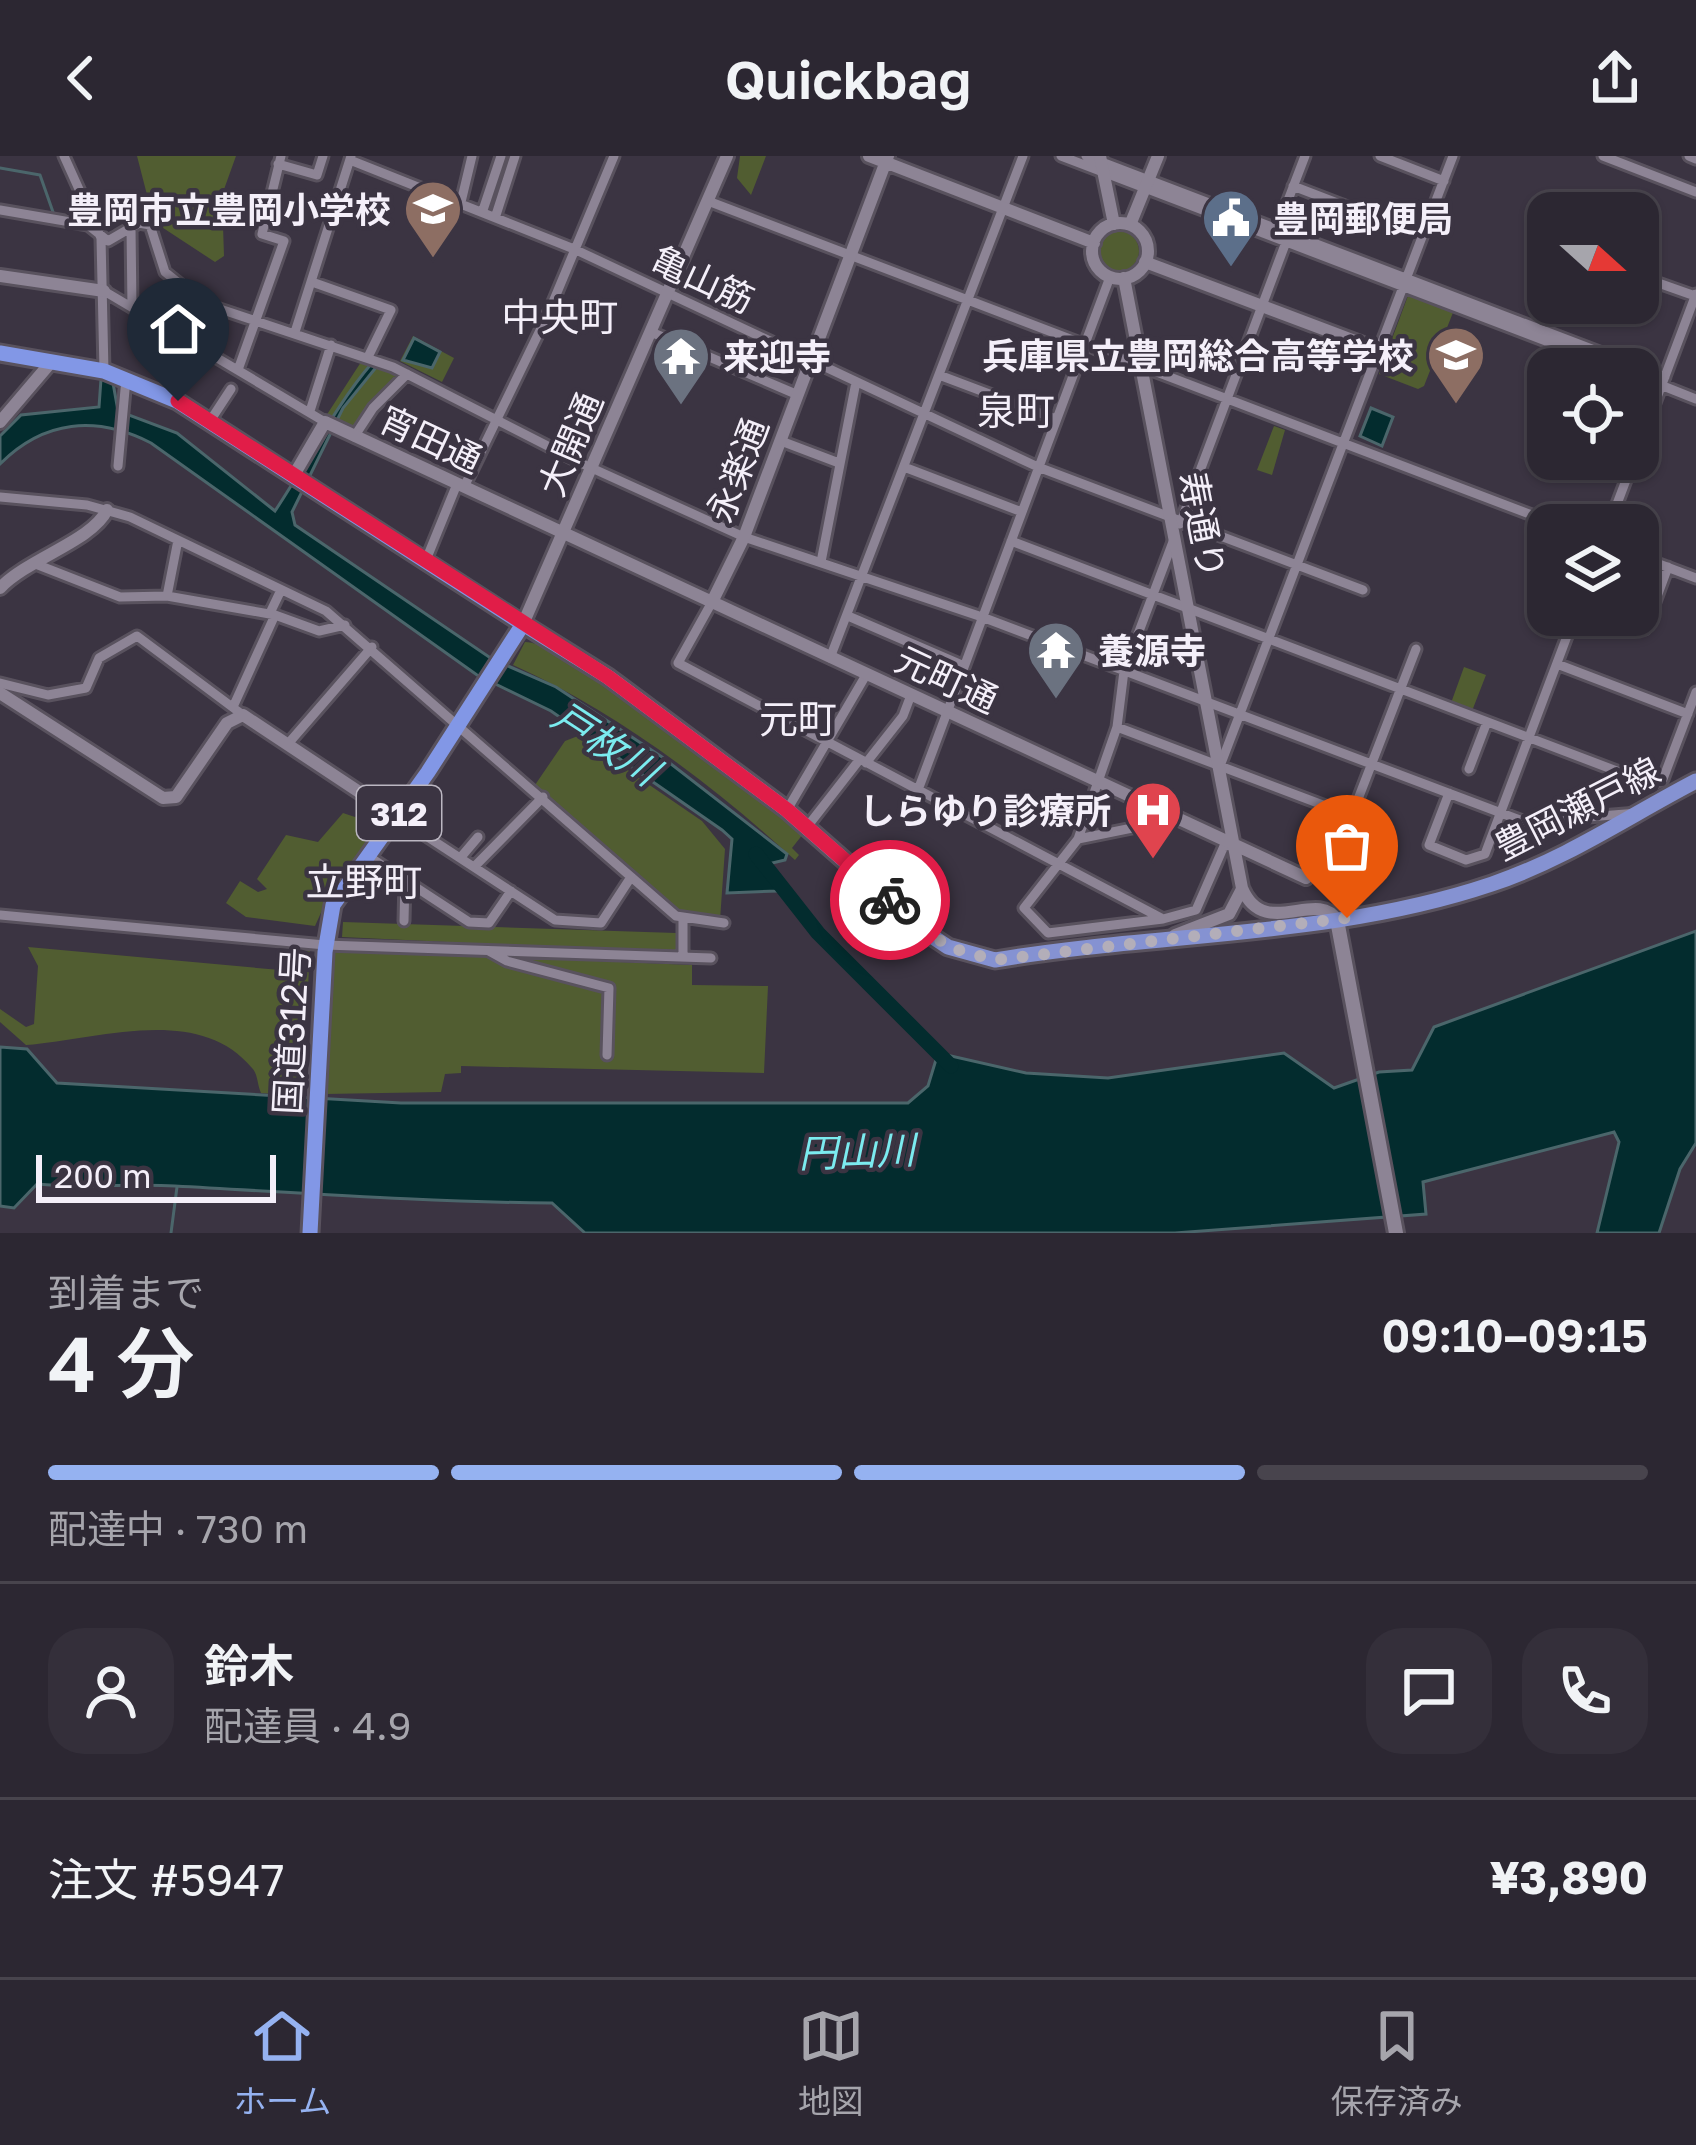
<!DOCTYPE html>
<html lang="ja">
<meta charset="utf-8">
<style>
:root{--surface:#2c2732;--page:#342f3a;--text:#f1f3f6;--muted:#a6a5ac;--line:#48444d;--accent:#95b2f1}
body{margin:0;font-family:"Golos Text","Noto Sans JP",sans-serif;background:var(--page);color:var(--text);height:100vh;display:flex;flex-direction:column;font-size:45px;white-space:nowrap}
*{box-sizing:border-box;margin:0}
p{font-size:39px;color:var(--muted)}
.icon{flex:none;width:66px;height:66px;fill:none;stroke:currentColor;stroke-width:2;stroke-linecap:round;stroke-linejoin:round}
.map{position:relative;height:1077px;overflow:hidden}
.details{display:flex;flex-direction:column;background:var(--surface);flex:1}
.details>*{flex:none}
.needle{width:78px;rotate:111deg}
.tools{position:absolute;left:1527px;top:36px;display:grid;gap:24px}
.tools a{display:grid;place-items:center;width:132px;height:132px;border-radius:24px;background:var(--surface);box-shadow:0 3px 9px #0004,0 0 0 3px var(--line);font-size:60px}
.scale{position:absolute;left:36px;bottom:30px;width:240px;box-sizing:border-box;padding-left:12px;border:6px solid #f4eff9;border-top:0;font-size:33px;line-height:42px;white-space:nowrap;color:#f4eff9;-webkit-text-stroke:9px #3b3442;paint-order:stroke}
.pin{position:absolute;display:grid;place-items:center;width:102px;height:102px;color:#fff;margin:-123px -51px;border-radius:50% 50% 50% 0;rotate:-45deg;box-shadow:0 0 12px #0007}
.pin .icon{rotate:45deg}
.courier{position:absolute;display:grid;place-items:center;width:120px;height:120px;margin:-60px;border:9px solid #e11d48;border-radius:50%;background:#fff;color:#222;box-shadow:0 3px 15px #0007}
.headline em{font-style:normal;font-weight:600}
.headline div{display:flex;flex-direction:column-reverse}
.headline{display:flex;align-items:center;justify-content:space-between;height:204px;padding:0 48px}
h1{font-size:78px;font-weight:600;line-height:90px}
.bar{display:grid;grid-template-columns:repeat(4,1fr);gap:18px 12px;align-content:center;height:144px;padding:0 48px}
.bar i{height:15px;border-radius:9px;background:var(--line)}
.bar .selected{background:var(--accent)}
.bar p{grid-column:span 4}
.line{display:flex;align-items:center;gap:30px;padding:0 48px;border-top:3px solid var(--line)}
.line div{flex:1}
.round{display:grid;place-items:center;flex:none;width:126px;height:126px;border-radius:36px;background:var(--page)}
header{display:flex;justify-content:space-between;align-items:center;height:156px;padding:0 48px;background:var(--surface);font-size:54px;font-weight:600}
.menu{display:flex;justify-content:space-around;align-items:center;height:168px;border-top:3px solid var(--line);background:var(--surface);font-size:33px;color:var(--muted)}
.menu a{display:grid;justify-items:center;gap:6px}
.menu .selected{color:var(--accent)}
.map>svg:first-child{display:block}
.green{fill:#515d31}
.water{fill:#032c2e;stroke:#4b666b;stroke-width:3}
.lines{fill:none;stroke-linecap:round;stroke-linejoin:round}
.stream{stroke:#4b666b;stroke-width:3}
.river{stroke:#032c2e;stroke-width:15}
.minor-casing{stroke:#59525e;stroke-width:15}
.tertiary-casing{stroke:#59525e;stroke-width:18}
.secondary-casing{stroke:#59525e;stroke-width:20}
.primary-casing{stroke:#59525e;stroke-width:21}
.trunk-casing{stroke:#59525e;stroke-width:21}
.minor{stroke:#8d8495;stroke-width:9}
.tertiary{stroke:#8d8495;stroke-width:12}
.secondary{stroke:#8d8495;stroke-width:14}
.primary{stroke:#8592d2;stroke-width:15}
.trunk{stroke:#8297e6;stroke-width:15}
.done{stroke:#b3aeb9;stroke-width:12;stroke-dasharray:0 21.6}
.route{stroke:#e11d48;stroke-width:15}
.labels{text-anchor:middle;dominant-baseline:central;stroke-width:9;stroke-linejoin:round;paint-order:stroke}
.shield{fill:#3b3442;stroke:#bcb7c2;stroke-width:3}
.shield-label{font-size:33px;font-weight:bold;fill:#f4eff9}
.poi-label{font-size:36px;font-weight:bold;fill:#f4eff9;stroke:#3b3442;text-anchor:end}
.street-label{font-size:36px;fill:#f4eff9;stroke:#3b3442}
.neighbourhood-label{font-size:39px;fill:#f4eff9;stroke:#3b3442}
.water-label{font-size:39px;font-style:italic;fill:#7bebef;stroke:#3b3442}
</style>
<header><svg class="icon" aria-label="back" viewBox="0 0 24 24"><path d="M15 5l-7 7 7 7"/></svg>Quickbag<svg class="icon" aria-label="share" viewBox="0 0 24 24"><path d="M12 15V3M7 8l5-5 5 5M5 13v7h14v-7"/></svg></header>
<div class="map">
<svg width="1696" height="1077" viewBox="0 0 1696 1077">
<rect width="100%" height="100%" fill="#3b3442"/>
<path class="green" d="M137 0H236L222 39 224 100 215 106 154 66Z
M740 0H766L751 39 737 22Z
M1099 95a20 20 0 1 1 40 0a20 20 0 1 1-40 0Z
M1409 137 1454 154 1424 230 1418 233 1379 218Z
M413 180 454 202 442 226 400 205Z
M367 205 400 220 353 274 326 260 361 206Z
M1274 270 1285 274 1272 319 1257 314Z
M525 486C569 486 735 627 784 660L803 678 792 692 799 699 795 704C713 629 614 554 513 509Z
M1464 511 1486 519 1472 555 1451 547Z
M578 580 702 665 725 693 720 764 683 761 535 629 565 585Z
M368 651 375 656 364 672 373 679 333 730 315 770 246 761 226 747 240 725 258 736 267 733 257 723 286 679 318 686 343 657 355 661Z
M343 766 676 777V797L342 781Z
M294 789 310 790 303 940 261 937C257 928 258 918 252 912 198 847 97 884 26 889L0 866V853L26 871 34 868 38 810 28 791 280 814 288 793Z
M331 794 692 809V829L768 830 764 917 461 910V917L445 918 441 936 325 938Z"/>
<path class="water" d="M414 182 440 196 432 212 403 204Z
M372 207 378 209 343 252 292 356 295 369 492 503 556 531 662 601 787 698 785 704 768 708 781 730 777 735 727 737 732 683 722 674 551 555 477 519 151 287C96 259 44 264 0 308V280L21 259 99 251 101 223 113 227 118 255 177 277 275 355C308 306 334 251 372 207Z
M1371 252 1393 261 1382 290 1360 280Z
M1696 775V987L1680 1013 1659 1077H1597L1619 986 1614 976 1423 1026 1426 1058 1175 1077H585L552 1047C424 1046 304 1037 175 1030 129 1027 84 1033 37 1028L14 1052 0 1050V891L27 893 57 927 401 947H908L928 930 938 897 1026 917 1108 922 1284 897 1334 932 1379 916 1412 914 1434 871Z"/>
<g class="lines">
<path class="stream" d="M0 12 40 19 53 56
M171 1077 177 1031"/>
<path class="river" d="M492 45 508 0
M756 698 818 777 951 910"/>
<g class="minor-casing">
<path id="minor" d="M64 0 101 82 104 215
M1061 0 1619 213
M1086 0 1665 221
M1380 0 1444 25
M1603 0 1696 36
M1689 0 1696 3
M350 4 574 93 1038 311 1363 434
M278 8 317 19 323 0
M1293 30 1358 55
M708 45 1558 369
M461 46 472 0
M0 54 88 69 108 85 139 67 150 69 165 116 180 128 187 142 393 211 585 309 744 381 982 461 1525 666 1638 657
M483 54 501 0
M496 59 515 0
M131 72 132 151
M1277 73 1305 0
M1647 123 1695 140
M312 126 391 154 368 201
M104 135 325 266
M295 176 351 0
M651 176 798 239
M239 211 284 85 262 78 281 0
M939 219 1056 263
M1638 220 1696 243
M310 255 331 189
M210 265 231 233
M354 281 373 252 407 218
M781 285 839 307
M1638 292 1696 138
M118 310 126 223
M904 311 1022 356
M464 331 548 158 614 0
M0 341 87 349 130 361 326 455 676 760 724 767
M1180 368 1286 86
M1609 369 1634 303
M1011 385 1651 628 1663 623 1696 536
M1638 400 1696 422
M426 404 457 328
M821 406 856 226
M33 407 120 441 167 440 275 459 319 475 345 469
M167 440 178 384
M712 446 678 507 1163 763 1196 754 1224 690 1234 689
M1607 459 1645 473 1668 411
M848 460 964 510
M830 502 1023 0
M1557 508 1688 558
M0 527 48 539 86 532 99 502 137 480 243 559
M233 551 275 459 270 457 281 434
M1117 571 1352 660
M287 589 372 491
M866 607 903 560 911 539
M1220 610 1453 0
M1469 613 1487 566
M918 634 1110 121
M1449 637 1429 689 1466 704 1485 698 1575 459
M787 654 866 519
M397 661 555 764 601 767 631 721
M807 671 860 603
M1078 683 1147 669 1155 653
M368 700 469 766 489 767 511 735
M461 701 478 681
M475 710 543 641
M1306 722 1331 713 1416 493
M0 759 325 789 711 802
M1163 763 1048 777 1024 752 1078 683 1117 571 1124 515 1174 383
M404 765 405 723
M489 795 507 805 609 832 607 899
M683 801V764"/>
</g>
<g class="tertiary-casing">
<path id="tertiary" d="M869 0 1094 87
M1100 0 1114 68
M1092 95a28 28 0 1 1 56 0a28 28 0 1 1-56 0Z
M1130 69 1158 0
M1145 106 1379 194
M0 120 104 135
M1124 122 1242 732C1264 785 1317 732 1337 764
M0 266 52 205
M294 319 325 266 1306 722
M0 432C29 402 92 385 107 354
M712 446 744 381 888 0
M523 468 727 0
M0 537 163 642 176 641 227 567 243 559 397 661
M1175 779 1229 758 1242 733"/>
</g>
<g class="secondary-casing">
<path id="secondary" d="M1337 764 1396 1077"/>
</g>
<g class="primary-casing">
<path id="primary" d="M523 468 608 521 787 654 927 777 948 791 995 804C1160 776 1332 782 1492 728 1566 703 1627 661 1696 625"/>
</g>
<g class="trunk-casing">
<path id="trunk" d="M0 197 104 215 177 245 523 468 428 616 333 749 325 796 310 1077"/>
</g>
<use href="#minor" class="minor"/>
<use href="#tertiary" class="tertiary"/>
<use href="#secondary" class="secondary"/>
<use href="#primary" class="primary"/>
<use href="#trunk" class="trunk"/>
</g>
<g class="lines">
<path class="done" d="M890 744 948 791 995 804 1347 762"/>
<path class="route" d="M178 245 608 521 787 654 890 744"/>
</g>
<defs>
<g id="school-pin" transform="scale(3)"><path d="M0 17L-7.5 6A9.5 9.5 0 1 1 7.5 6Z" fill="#8d6e63" stroke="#3b3442"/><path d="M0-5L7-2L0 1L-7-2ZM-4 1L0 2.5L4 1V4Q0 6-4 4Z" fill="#fff"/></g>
<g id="civic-pin" transform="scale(3)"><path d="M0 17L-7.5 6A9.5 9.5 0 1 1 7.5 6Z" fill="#5c6f8a" stroke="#3b3442"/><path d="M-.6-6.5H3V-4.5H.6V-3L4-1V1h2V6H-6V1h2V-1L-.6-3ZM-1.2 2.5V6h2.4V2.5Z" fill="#fff"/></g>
<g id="temple-pin" transform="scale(3)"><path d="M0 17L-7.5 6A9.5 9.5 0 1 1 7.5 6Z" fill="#6b7280" stroke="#3b3442"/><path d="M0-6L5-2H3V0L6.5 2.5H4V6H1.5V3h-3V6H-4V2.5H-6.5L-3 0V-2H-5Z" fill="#fff"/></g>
<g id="hospital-pin" transform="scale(3)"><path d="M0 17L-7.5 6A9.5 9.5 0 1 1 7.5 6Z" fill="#e0444e" stroke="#3b3442"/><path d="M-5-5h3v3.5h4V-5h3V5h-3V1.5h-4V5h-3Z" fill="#fff"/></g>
</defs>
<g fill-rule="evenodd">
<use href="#school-pin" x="433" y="53"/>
<use href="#civic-pin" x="1231" y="62"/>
<use href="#school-pin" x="1456" y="199"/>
<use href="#temple-pin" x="681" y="200"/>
<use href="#temple-pin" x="1056" y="494"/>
<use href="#hospital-pin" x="1153" y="654"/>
</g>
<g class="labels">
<rect class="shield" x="357" y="630" width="84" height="54" rx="9"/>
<g class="shield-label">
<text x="399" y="657">312</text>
</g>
<g class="poi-label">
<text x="391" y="53">豊岡市立豊岡小学校</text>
<text x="1273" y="62" text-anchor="start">豊岡郵便局</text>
<text x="1414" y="199">兵庫県立豊岡総合高等学校</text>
<text x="723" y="200" text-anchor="start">来迎寺</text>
<text x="1098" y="494" text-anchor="start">養源寺</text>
<text x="1111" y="654">しらゆり診療所</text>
</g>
<g class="street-label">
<text transform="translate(703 123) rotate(25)">亀山筋</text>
<text transform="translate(431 283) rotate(25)">宵田通</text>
<text transform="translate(570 288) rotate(-67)">大開通</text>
<text transform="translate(737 314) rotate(-69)">永楽通</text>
<text transform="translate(1203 369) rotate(79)">寿通り</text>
<text transform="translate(947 523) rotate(25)">元町通</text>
<text transform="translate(1577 652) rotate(-27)">豊岡瀬戸線</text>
<text transform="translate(291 875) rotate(-87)">国道312号</text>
</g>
<g class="neighbourhood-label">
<text x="560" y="160">中央町</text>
<text x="1016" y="254">泉町</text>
<text x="798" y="562">元町</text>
<text x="364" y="725">立野町</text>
</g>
<g class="water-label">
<text transform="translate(606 587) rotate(33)">戸枚川</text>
<text transform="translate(857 995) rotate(-2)">円山川</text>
</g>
</g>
</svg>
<div class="tools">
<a><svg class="needle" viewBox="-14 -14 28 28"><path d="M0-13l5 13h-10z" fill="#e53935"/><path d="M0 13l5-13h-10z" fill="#a6a5ac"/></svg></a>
<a><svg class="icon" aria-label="locate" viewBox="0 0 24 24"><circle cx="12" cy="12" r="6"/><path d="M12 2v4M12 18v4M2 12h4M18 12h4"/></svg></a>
<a><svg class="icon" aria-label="layers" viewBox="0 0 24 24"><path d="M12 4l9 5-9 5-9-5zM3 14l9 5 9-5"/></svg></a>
</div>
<div class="scale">200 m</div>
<div class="pin" style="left:1347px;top:762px;background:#ea580c"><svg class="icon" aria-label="bag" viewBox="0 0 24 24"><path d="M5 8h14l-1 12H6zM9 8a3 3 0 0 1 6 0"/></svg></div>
<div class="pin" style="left:178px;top:245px;background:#1f2937"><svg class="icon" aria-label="home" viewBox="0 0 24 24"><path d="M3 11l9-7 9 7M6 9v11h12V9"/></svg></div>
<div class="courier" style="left:890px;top:744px"><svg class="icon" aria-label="bike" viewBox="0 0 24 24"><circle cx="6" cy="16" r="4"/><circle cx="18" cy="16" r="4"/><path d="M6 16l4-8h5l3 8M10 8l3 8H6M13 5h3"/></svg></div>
</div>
<section class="details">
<div class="headline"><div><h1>4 分</h1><p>到着まで</p></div><em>09:10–09:15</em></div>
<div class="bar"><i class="selected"></i><i class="selected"></i><i class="selected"></i><i></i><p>配達中 · 730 m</p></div>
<div class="line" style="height:216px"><a class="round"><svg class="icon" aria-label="person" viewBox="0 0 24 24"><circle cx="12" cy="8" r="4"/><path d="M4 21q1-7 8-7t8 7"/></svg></a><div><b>鈴木</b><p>配達員 · 4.9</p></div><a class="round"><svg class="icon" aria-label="chat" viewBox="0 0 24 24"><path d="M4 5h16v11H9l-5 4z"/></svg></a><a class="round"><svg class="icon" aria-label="phone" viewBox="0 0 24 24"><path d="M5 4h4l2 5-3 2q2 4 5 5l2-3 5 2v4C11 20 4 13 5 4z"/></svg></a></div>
<div class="line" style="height:156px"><div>注文 #5947</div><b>¥3,890</b></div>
</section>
<nav class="menu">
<a class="selected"><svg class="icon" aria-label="home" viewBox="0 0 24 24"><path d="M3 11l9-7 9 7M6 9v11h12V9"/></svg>ホーム</a>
<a><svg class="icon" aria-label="map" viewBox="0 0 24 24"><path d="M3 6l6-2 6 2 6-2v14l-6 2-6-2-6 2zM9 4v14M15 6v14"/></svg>地図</a>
<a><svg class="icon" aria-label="saved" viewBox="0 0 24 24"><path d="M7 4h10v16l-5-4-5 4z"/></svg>保存済み</a>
</nav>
